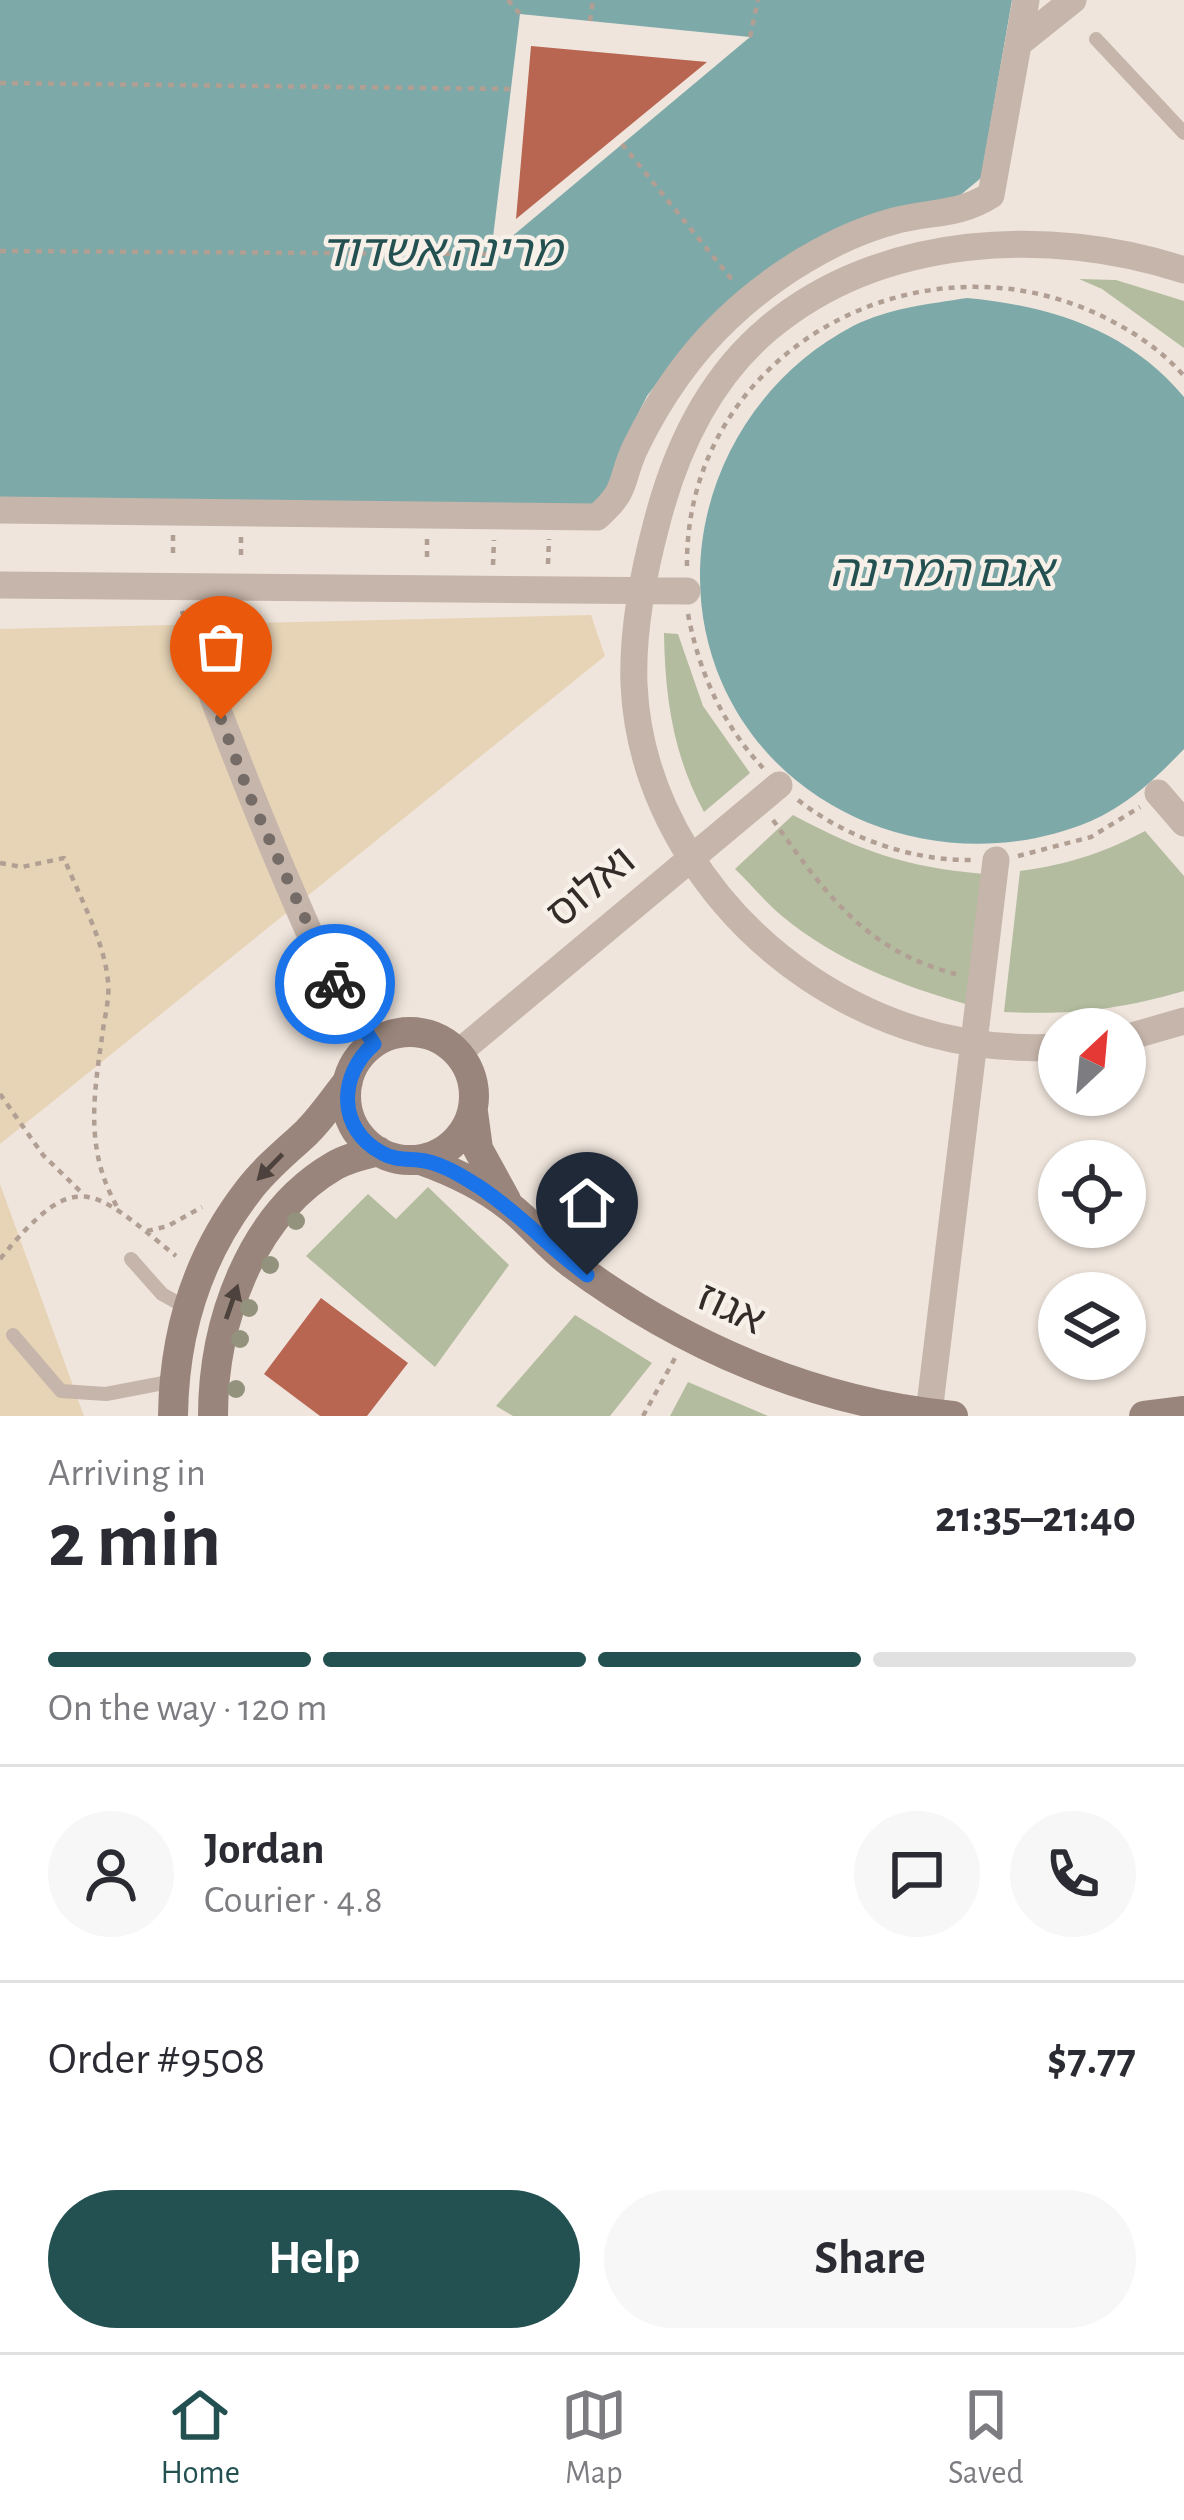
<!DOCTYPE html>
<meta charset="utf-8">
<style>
:root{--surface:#fff;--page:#f7f7f7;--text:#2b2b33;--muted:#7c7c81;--line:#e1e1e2;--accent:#235051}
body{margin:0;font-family:"Alegreya Sans","Noto Sans Hebrew",sans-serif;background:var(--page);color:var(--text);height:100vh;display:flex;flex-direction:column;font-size:45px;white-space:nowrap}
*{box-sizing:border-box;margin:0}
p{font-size:39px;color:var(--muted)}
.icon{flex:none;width:66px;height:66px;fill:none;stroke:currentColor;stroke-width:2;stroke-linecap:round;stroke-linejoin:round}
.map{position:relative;height:1416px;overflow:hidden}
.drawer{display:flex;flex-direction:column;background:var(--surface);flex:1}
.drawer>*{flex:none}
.needle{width:78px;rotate:26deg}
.fabs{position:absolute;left:1038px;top:1008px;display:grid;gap:24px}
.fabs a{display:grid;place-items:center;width:108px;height:108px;border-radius:50%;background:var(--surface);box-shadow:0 3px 9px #0004;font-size:60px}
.pin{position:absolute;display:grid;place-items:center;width:102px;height:102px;color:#fff;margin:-123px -51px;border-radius:50% 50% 50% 0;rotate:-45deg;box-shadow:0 0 12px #0007}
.pin .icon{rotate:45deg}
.courier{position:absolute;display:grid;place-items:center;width:120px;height:120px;margin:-60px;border:9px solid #1a73e8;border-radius:50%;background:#fff;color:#222;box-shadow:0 3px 15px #0007}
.overview em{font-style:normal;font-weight:700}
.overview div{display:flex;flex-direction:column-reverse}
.overview{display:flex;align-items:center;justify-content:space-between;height:204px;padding:0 48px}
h1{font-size:78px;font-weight:700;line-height:90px}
.bar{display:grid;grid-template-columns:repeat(4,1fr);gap:18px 12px;align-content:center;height:144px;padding:0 48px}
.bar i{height:15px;border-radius:9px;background:var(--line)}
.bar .active{background:var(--accent)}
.bar p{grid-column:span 4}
.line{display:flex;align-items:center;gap:30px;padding:0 48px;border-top:3px solid var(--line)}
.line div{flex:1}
.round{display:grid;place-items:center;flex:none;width:126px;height:126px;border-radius:63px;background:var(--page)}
.action{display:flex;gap:24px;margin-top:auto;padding:24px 48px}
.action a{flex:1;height:138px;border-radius:72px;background:var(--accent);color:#fff;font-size:48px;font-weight:700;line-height:138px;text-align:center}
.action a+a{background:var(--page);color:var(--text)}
.tabs{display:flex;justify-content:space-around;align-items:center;height:168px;border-top:3px solid var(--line);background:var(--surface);font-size:33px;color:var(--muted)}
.tabs a{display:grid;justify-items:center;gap:6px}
.tabs .active{color:var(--accent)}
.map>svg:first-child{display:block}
.green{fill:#b3bc9e}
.sand{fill:#e7d4b6}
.water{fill:#7ea9a9}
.pier{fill:#efe5dc}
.building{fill:#b86551}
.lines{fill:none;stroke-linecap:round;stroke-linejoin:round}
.path{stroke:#b19f94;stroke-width:4.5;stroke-dasharray:6 6;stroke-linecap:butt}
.lane{stroke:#c6b5aa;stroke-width:14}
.street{stroke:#c6b5aa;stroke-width:27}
.secondary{stroke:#99857b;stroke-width:30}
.tree{fill:#92927d}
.oneway{fill:#4d423d}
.done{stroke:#756c67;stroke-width:12;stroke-dasharray:0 21.6}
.route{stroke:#1a73e8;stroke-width:15}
.labels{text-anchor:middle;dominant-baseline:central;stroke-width:9;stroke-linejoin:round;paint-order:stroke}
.street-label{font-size:42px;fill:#342b28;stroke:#f7f0e8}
.water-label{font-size:45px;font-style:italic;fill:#235051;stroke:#f7f0e8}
</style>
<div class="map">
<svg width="1184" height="1416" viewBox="0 0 1184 1416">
<rect width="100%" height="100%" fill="#efe5dc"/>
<path class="green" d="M1079 279 1116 280 1184 301V348L1102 289Z
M664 633 678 634 703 706 750 773 704 812C673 755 665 697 664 633Z
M793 815C862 852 906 867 984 874L969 1005C902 986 836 961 782 916 765 902 751 884 735 869Z
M1145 831 1184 876V991C1118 1010 1072 1015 1004 1012L1020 871C1066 865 1104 853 1145 831Z
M428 1187 509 1265 435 1367 306 1256 368 1194 396 1219Z
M575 1315 652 1363 610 1416H513L496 1406Z
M688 1382 768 1416H670Z"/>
<path class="sand" d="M591 615 605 656 0 1144V629Z
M0 1184 84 1416H0Z"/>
<path class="water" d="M0 0H1012L981 178 958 197 888 211 686 345 647 396 621 448 607 493 589 508 0 497Z
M967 298C1051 306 1128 330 1184 397V749C1157 777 1128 805 1091 821 954 879 784 824 722 683 664 549 725 393 853 326 889 308 929 304 967 298Z"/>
<path class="pier" d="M520 14 750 37 491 254Z"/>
<path class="building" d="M531 46 707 62 516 219Z
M321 1298 408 1363 367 1416H320L264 1374Z"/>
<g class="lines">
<path class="path" d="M508 0 520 14
M590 21 593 0
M750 37 758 0
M0 83 511 89
M622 144 733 281
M0 251 491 254
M173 535V559
M241 537V561
M427 539V563
M548 564 549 539
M493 565 494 540
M687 566C685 361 902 233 1086 309 1122 324 1158 346 1184 376
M182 611 198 657
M688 614C699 672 722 724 763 768
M798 800C845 837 911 861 971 860
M773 820C825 893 865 951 956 974
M1018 856 1091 837 1140 807
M0 863 22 867 64 858C79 896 104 940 108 981 110 999 104 1019 102 1037 93 1100 85 1153 119 1210
M0 1094 43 1155 83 1194
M147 1231 168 1226 202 1207
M0 1259C77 1165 92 1188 176 1256
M643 1416 675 1358"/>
<path class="lane" d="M1096 39 1184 133
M131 1259 162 1294 187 1308
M13 1335 61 1391 106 1394 174 1381"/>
<path class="street" d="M1018 44 1073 0
M0 510 597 517C630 488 619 481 636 446 659 399 689 355 727 319 772 276 834 237 894 221 931 211 958 216 991 195L1026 0
M0 585 687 591
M206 679C233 750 260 819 290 888 313 942 336 997 374 1044
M1158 793 1184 823
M1125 1038 1184 1021
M1059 1047C969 1052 884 1028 809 978 712 913 639 803 634 684 632 629 643 574 657 522 676 448 709 378 769 328 881 234 1050 226 1184 270
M458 1053 779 785
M929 1413 996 860"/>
<path class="secondary" d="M346 1096a64 64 0 1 1 128 0a64 64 0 1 1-128 0Z
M473 1112 478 1149 506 1200
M421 1160C452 1171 484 1186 510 1207 532 1224 549 1247 571 1263 683 1346 813 1402 953 1416
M173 1416C174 1334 197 1257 248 1191 265 1168 287 1151 307 1132 322 1117 335 1098 348 1081
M213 1416C213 1324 250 1215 334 1166 347 1158 363 1155 378 1151
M1144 1416 1184 1411"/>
</g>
<g class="tree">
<circle cx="296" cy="1221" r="9"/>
<circle cx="270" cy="1265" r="9"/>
<circle cx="249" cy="1308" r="9"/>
<circle cx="240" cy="1339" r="9"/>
<circle cx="236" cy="1389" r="9"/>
</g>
<defs><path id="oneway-solid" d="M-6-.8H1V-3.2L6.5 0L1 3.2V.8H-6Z" transform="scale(3)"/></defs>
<g class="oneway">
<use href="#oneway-solid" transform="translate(270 1167) rotate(134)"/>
<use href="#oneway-solid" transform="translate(232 1302) rotate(-71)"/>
</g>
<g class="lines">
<path class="done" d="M221 719 251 799 335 984"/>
<path class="route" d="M335 984 374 1044C338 1075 337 1129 382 1153 394 1160 405 1159 418 1160 440 1162 460 1175 478 1186 518 1212 549 1247 587 1275"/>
</g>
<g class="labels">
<g class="street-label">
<text transform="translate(591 887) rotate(-40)">ואלוס</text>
<text transform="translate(731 1309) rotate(25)">אגוז</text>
</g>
<g class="water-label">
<text x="441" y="252">מרינה אשדוד</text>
<text x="941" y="572">אגם המרינה</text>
</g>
</g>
</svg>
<div class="fabs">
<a><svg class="needle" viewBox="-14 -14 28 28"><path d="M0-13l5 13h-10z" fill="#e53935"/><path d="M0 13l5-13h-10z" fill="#7c7c81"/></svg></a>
<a><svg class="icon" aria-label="locate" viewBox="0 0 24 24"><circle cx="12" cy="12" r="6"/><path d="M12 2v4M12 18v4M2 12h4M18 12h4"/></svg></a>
<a><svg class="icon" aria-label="layers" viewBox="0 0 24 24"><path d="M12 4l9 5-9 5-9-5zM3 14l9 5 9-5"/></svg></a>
</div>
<div class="pin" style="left:221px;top:719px;background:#ea580c"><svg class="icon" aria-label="bag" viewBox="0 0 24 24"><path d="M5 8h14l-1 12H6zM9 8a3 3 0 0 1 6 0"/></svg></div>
<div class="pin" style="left:587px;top:1275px;background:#1f2937"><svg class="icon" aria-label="home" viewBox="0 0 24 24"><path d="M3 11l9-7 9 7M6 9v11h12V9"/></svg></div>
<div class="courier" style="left:335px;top:984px"><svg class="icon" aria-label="bike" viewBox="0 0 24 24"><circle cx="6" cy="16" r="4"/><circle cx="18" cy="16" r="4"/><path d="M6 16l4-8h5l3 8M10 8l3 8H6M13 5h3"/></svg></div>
</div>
<section class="drawer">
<div class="overview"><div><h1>2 min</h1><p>Arriving in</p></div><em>21:35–21:40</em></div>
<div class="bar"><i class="active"></i><i class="active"></i><i class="active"></i><i></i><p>On the way · 120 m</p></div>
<div class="line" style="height:216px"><a class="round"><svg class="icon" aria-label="person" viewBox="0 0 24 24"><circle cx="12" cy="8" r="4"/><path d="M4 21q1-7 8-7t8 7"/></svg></a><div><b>Jordan</b><p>Courier · 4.8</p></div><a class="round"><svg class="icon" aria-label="chat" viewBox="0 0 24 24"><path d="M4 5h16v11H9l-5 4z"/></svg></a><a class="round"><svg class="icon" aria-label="phone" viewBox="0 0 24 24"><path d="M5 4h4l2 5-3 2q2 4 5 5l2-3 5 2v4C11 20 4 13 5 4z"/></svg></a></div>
<div class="line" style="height:156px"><div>Order #9508</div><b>$7.77</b></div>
<div class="action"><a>Help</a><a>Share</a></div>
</section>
<nav class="tabs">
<a class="active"><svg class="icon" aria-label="home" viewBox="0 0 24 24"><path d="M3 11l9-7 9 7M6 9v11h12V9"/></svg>Home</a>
<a><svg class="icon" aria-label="map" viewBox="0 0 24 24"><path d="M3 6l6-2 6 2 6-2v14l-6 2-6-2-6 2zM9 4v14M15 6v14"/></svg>Map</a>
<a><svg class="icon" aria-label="saved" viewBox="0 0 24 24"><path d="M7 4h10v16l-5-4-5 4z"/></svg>Saved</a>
</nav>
